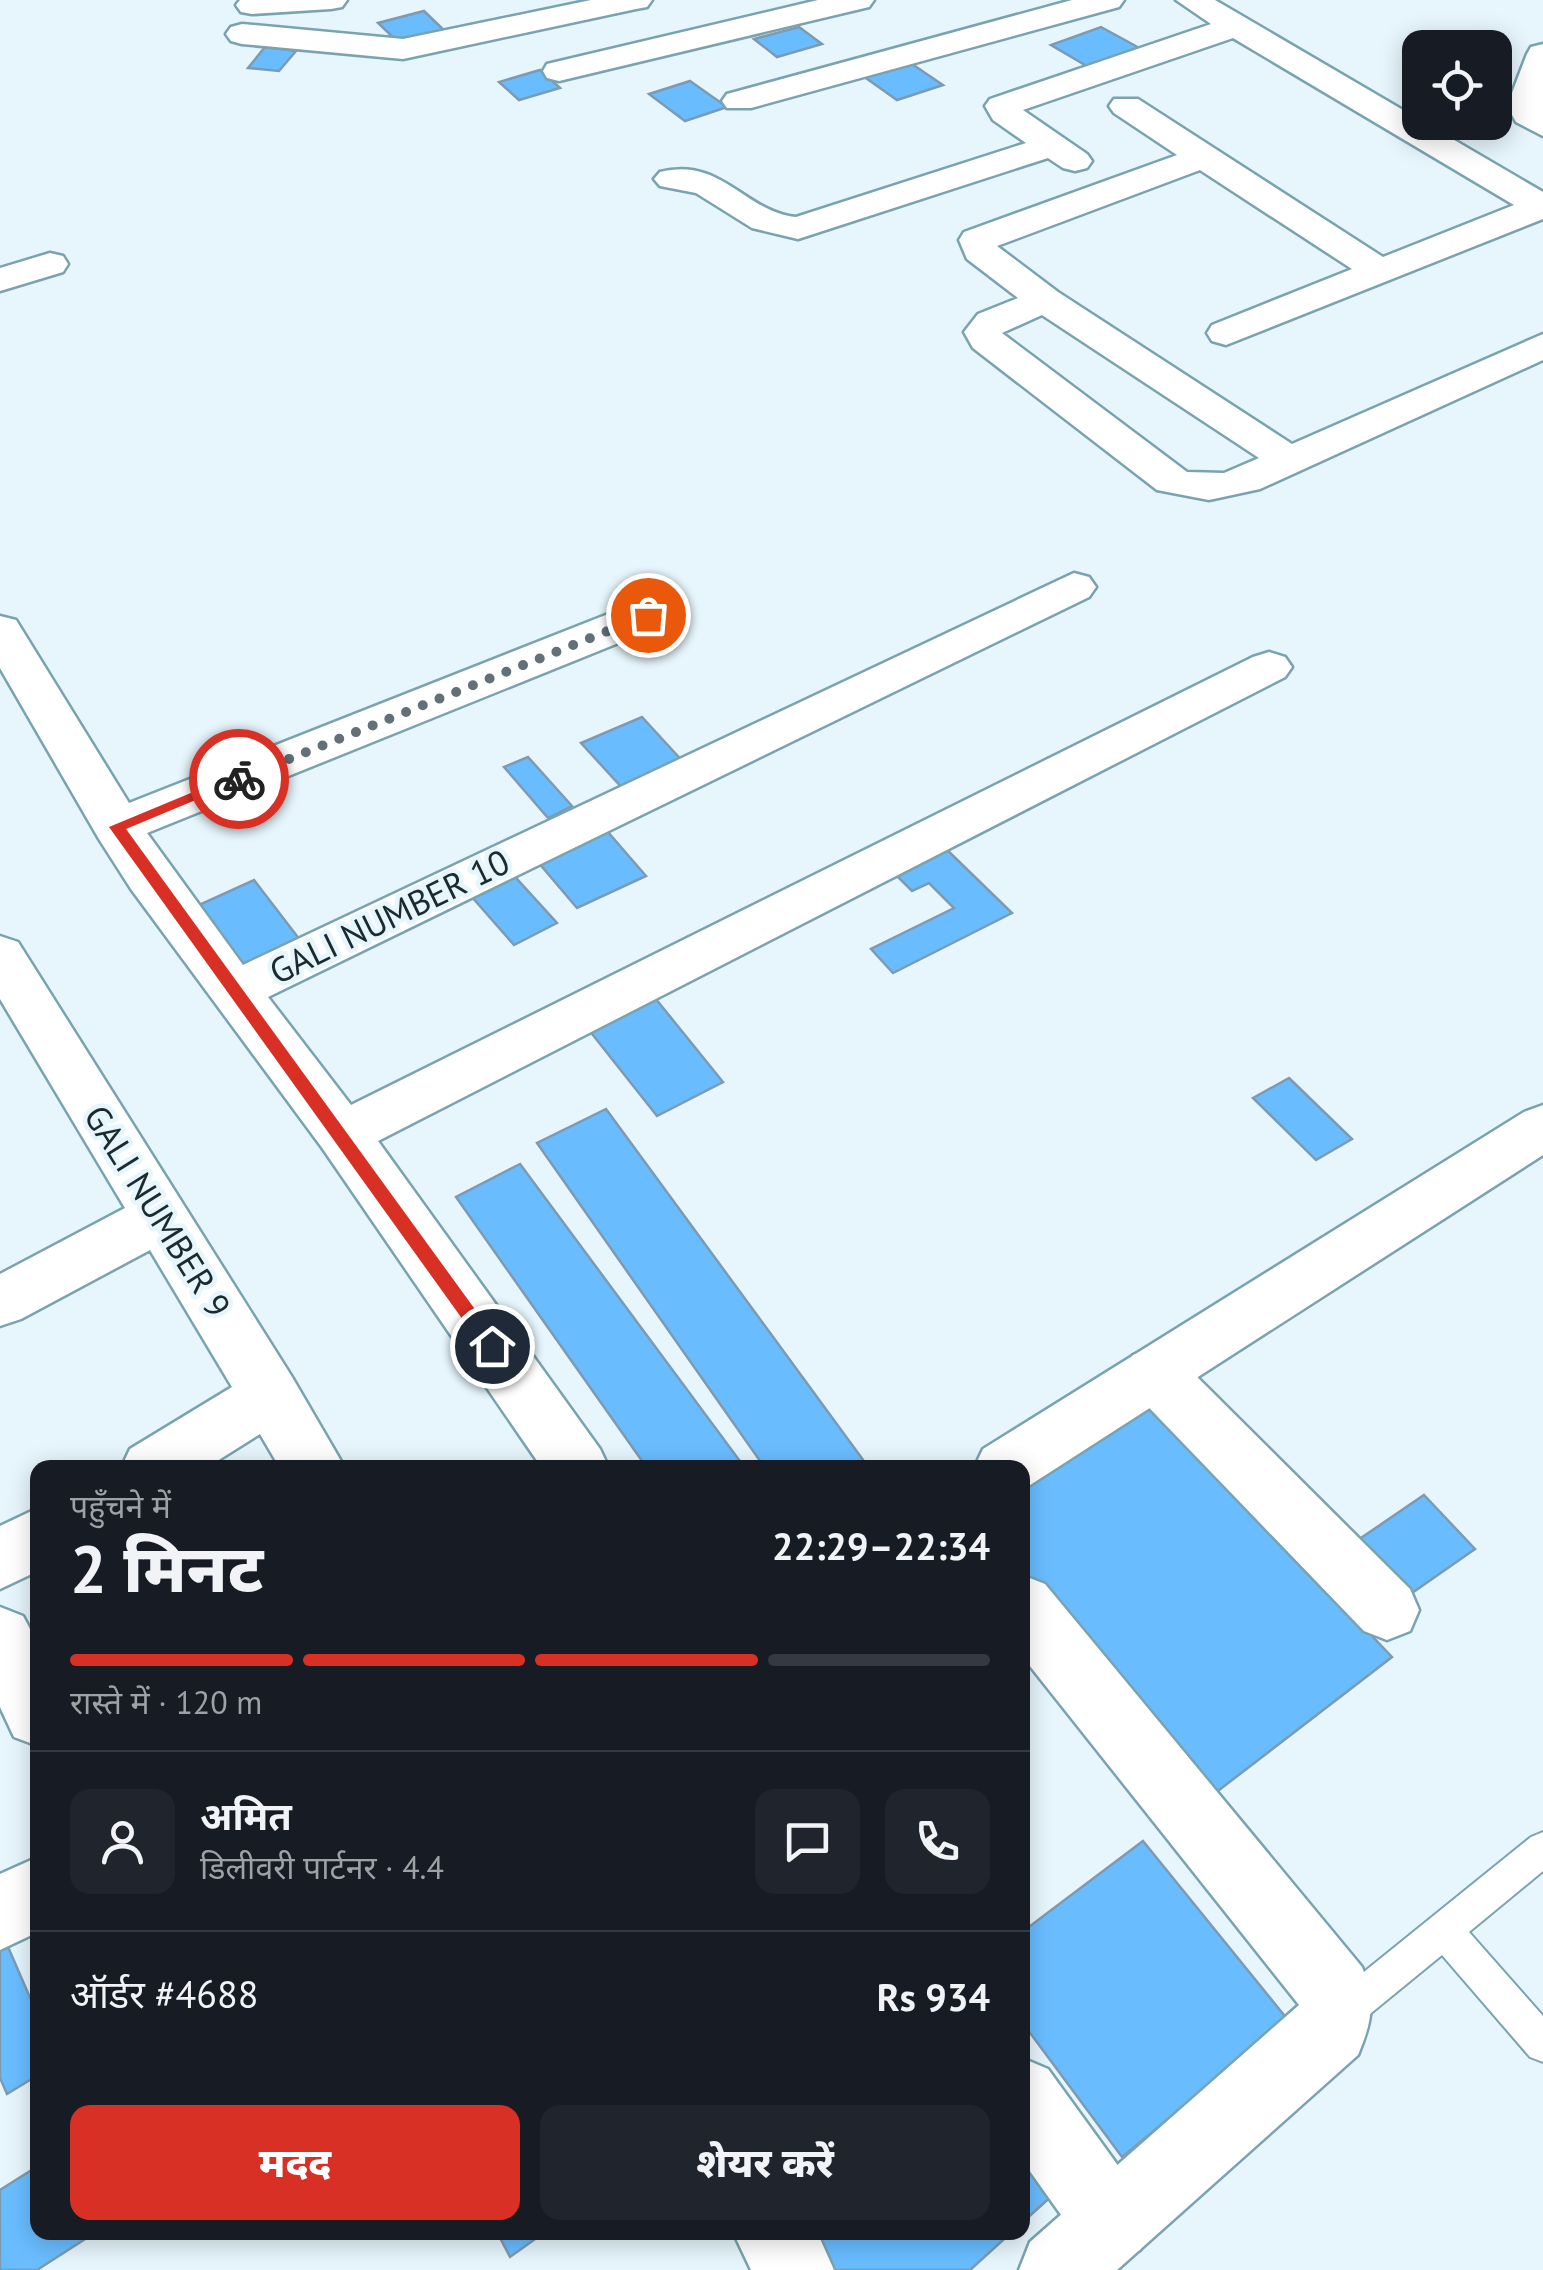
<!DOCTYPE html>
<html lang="hi">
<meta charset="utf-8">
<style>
:root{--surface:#171b24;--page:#20242c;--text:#f1f3f6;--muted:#9ea1a6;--line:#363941;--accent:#d93025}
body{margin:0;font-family:"PT Sans","Noto Sans Devanagari",sans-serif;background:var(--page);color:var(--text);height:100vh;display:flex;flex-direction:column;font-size:38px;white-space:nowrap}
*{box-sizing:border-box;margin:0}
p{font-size:32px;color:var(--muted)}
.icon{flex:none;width:55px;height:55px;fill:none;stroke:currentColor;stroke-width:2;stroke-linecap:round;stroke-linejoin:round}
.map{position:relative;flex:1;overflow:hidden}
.panel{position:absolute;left:30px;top:1460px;width:1000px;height:780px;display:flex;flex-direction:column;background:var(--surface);border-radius:20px;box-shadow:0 5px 25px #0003}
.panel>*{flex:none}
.fabs{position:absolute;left:1402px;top:30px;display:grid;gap:20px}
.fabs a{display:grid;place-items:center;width:110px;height:110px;border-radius:20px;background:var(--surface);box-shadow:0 5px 25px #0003;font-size:50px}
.pin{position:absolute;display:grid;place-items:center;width:85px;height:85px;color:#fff;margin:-42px;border:5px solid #fff;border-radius:50%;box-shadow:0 2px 10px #0007}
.courier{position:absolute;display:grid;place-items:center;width:100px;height:100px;margin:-50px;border:8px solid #d93025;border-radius:50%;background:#fff;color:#222;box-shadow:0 2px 12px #0007}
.summary em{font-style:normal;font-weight:800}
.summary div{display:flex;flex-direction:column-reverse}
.summary{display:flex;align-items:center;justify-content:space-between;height:170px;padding:0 40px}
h1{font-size:65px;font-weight:800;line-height:75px}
.bar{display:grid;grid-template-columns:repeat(4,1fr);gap:15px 10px;align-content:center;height:120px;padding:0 40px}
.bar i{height:12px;border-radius:8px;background:var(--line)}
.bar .current{background:var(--accent)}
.bar p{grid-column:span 4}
.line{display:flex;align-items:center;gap:25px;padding:0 40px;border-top:2px solid var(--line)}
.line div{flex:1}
.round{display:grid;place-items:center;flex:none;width:105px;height:105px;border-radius:20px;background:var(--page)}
.button{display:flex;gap:20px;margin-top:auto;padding:20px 40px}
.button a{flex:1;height:115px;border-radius:20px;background:var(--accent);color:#fff;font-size:40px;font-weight:800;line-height:115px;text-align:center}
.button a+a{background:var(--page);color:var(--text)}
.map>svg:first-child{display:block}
.building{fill:#69bdff;stroke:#7e9ab2;stroke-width:2.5}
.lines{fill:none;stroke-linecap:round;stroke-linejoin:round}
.service-casing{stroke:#7aa3b0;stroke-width:4}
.minor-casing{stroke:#7aa3b0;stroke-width:5}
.tertiary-casing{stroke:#7aa3b0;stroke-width:5}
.service{fill:#fff;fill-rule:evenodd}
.minor{fill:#fff;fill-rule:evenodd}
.tertiary{fill:#fff;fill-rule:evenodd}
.route{fill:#d93025}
.done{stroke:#617177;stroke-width:10;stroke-dasharray:0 18}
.labels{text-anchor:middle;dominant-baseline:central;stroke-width:9;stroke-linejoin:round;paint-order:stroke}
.street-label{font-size:35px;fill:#1a2a2f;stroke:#e6f6fc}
</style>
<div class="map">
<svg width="1543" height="2270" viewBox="0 0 1543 2270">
<rect width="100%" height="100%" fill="#e6f6fc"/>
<path class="building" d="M424 11 446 32 400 44 378 23Z
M799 27 822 44 777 57 754 39Z
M1101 27 1143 50 1092 69 1051 45Z
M265 47 296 51 279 71 248 68Z
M909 62 943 85 897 100 863 76Z
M540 70 560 88 519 100 499 82Z
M690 81 727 107 685 121 649 94Z
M642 717 686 765 625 791 581 743Z
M528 757 572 806 548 818 504 767Z
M601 824 646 876 577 908 532 855Z
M944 847 1012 913 893 973 871 949 954 908 929 883 912 891 893 872Z
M507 868 557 923 514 945 464 888Z
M254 880 300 940 233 971 188 910Z
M651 993 723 1082 657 1116 585 1025Z
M1289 1078 1352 1139 1316 1160 1253 1098Z
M606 1109 869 1468H765L537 1143Z
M520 1164 745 1468H647L456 1197Z
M1147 1399 1392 1657 1210 1797 1022 1578V1482Z
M1424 1495 1475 1549 1409 1595 1358 1540Z
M1143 1841 1288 2020 1122 2157 1022 2022V1932Z
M5 1940 38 2016V2075L7 2094 0 2078V1943Z
M1022 2148 1056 2192 1022 2223Z
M38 2166V2232H96L37 2270H0V2190Z
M497 2232H545L510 2257Z
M794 2232H1012L970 2270H820Z"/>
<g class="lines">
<g class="service-casing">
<path id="service" d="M1543 1832V1871L1469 1932 1543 2016V2062L1530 2057 1442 1955 1354 2027 1341 2032 1328 2027 1323 2014 1328 2001 1531 1837Z"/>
</g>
<g class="minor-casing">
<path id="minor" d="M240 0H347L342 7 331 9 252 14 241 12 236 5Z
M591 0H652L647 7 636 9 403 59 242 44 231 41 226 34 231 27 242 24 403 39Z
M818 0H874L869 7 559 81 547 78 543 71 547 64Z
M1072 0H1124L1119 7 751 108H727L722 101 727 94Z
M1176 0H1215L1543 192V219L1226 345 1212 341 1207 333 1212 325 1352 269 1200 170 997 246 1058 292 1292 444 1543 334V360L1260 489 1209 500 1157 490 973 348 964 332 978 314 1018 298 967 259 959 240 964 232 1177 155 1114 113 1109 106 1114 99H1138L1383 257 1514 205 1233 38 1023 110 1087 154 1092 161 1087 168 1075 171 1063 168 1048 158 798 239 752 228 696 193 660 186 654 179 660 172C721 156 745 212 796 217L1026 143 993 120 985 106 990 99 1211 24ZM1042 315 1259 458 1224 473 1187 472 1002 333Z
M50 253 63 256 68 264 63 272 0 291V268Z
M1074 573 1089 577 1096 587 1089 597 268 997 351 1105 1253 657 1269 652 1285 657 1292 667 1285 677 378 1141 600 1449 609 1468H542L323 1149 131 889 99 839 0 668V616L16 620 129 803 631 605 647 601 663 605 669 615 663 625 147 833 243 965Z
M0 936 18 942 292 1377 345 1468H280L260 1434 206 1468H121L130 1449 232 1387 150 1250 21 1319 0 1326V1274L125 1208 0 999Z
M1154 1347 1175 1355 1410 1589 1419 1610 1410 1631 1387 1640 1364 1631 1133 1391 1124 1373 1133 1355Z
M38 1508V1571L0 1589V1526Z
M0 1607 23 1616 38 1644V1746L14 1737 0 1707Z
M38 1857V1932L0 1950V1874Z
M1022 2058 1048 2069 1140 2196 1152 2223 1140 2250 1113 2262 1086 2250 1022 2160Z
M733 2232H817L834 2270H751Z"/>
</g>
<g class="tertiary-casing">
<path id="tertiary" d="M1543 44V136L1516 122 1507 106 1527 54 1531 47Z
M1543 1105V1155L1027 1487 1022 1489V1468H974L983 1449 1524 1112Z
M1022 1575 1045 1584 1362 1967C1376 2002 1372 2021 1358 2055L1117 2270H1019L1030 2242 1299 2005 1022 1656Z"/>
</g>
<use href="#service" class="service"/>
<use href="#minor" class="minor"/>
<use href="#tertiary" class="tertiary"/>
</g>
<path class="route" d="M234 775 246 779 126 829 498 1341V1352H486L109 827Z"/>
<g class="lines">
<path class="done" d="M239 779 648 615"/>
</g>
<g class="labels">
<g class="street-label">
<text transform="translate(389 916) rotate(-26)">GALI NUMBER 10</text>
<text transform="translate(158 1211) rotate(58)">GALI NUMBER 9</text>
</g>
</g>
</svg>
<div class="fabs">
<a><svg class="icon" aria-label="locate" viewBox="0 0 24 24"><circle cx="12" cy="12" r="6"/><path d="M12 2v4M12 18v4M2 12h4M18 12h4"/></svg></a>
</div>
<div class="pin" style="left:648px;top:615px;background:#ea580c"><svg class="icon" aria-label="bag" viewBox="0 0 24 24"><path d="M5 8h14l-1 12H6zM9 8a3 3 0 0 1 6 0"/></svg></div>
<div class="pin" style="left:492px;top:1346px;background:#1f2937"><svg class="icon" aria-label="home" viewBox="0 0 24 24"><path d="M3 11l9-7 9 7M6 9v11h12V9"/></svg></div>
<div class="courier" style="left:239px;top:779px"><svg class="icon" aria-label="bike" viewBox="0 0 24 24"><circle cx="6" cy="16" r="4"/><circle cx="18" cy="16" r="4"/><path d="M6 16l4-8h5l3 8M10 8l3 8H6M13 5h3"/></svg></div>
<section class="panel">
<div class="summary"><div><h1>2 मिनट</h1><p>पहुँचने में</p></div><em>22:29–22:34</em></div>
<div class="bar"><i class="current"></i><i class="current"></i><i class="current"></i><i></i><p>रास्ते में · 120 m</p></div>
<div class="line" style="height:180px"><a class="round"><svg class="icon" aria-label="person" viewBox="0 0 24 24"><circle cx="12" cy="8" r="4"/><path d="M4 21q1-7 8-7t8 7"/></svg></a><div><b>अमित</b><p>डिलीवरी पार्टनर · 4.4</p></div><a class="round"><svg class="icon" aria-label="chat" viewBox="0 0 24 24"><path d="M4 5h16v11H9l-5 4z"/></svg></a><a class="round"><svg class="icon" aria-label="phone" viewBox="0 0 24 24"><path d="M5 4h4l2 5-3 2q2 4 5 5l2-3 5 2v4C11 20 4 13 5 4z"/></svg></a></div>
<div class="line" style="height:130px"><div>ऑर्डर #4688</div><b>Rs 934</b></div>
<div class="button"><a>मदद</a><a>शेयर करें</a></div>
</section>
</div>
